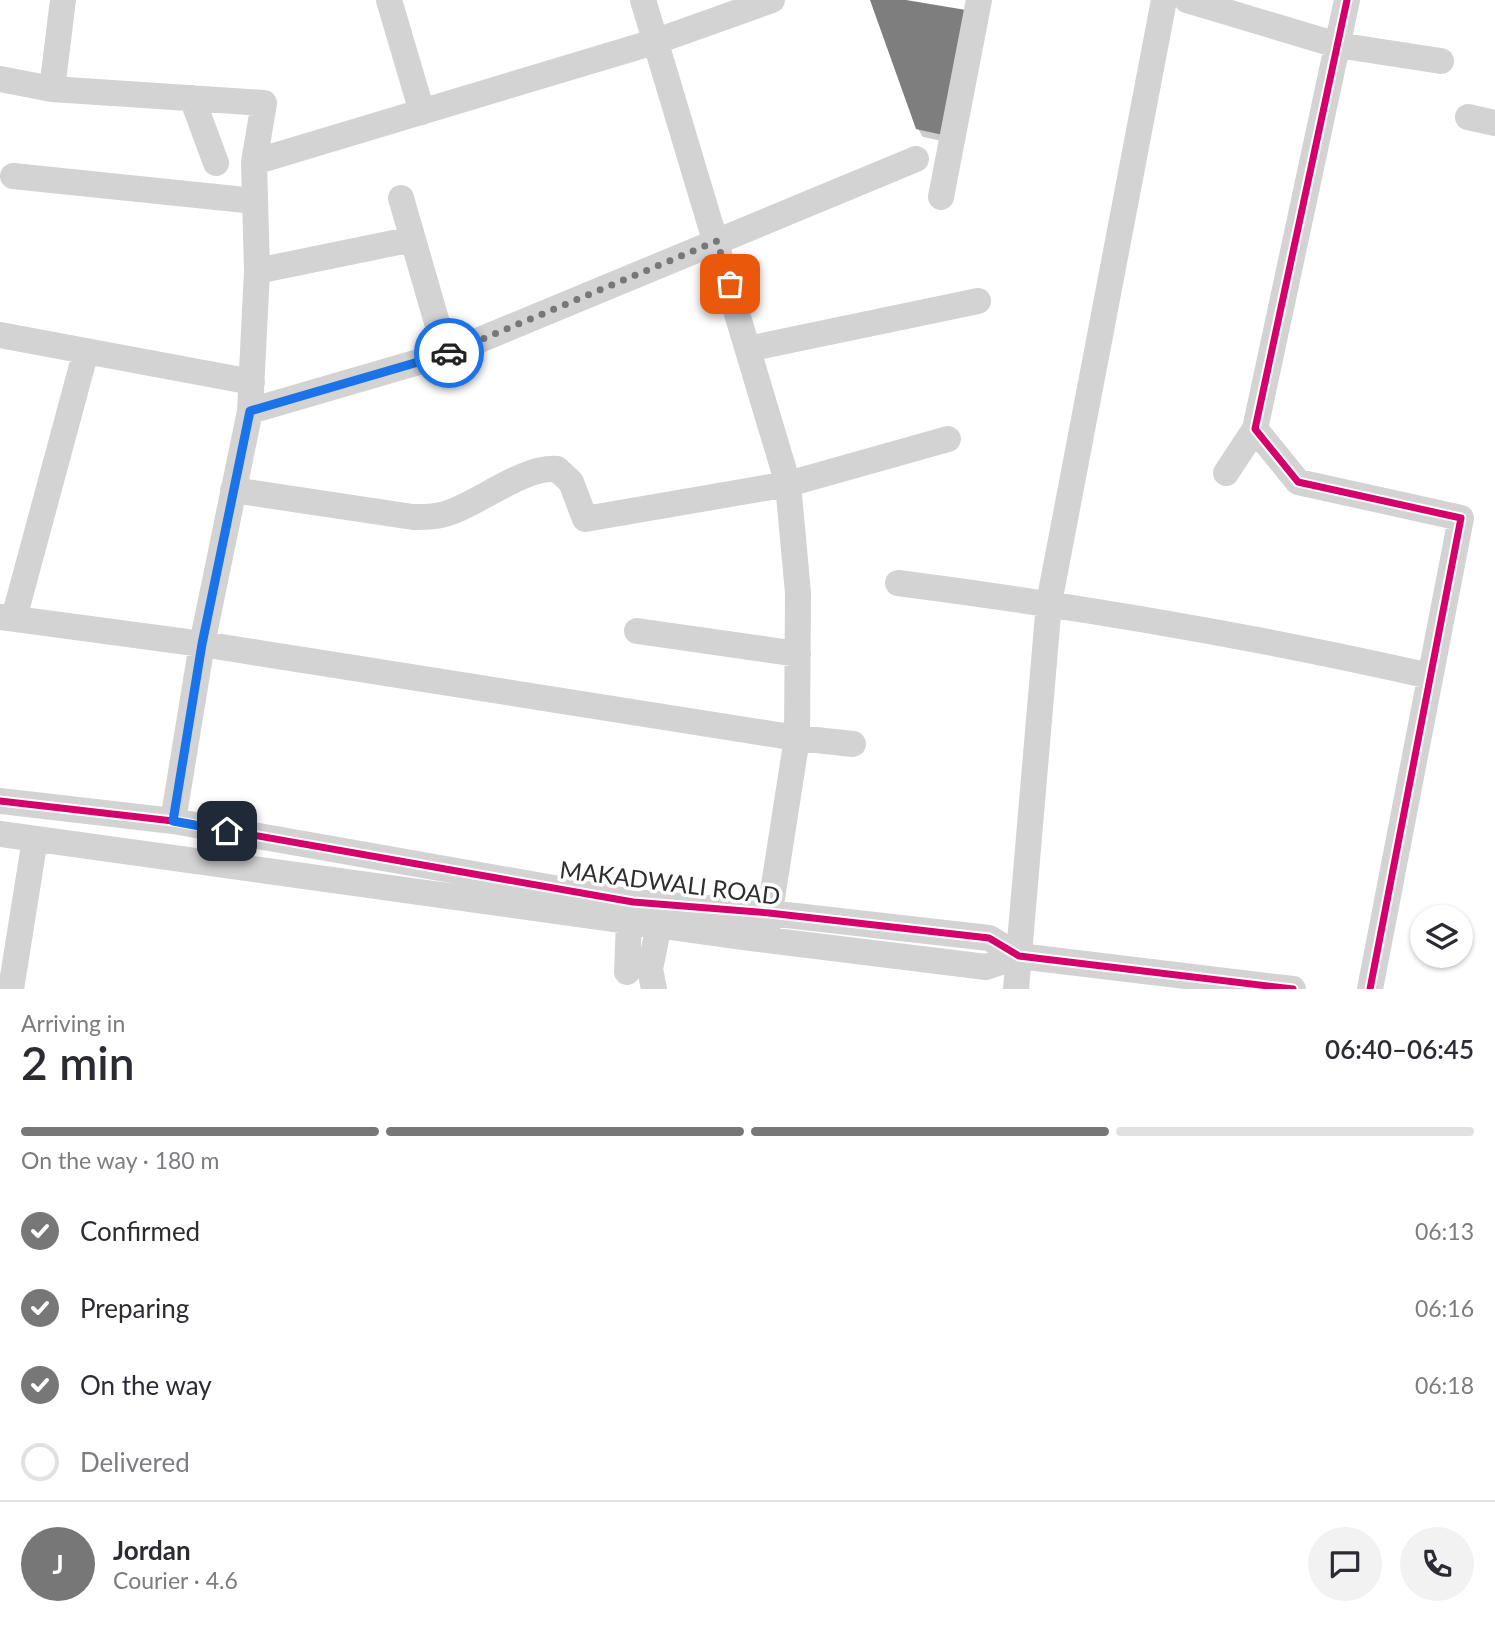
<!DOCTYPE html>
<meta charset="utf-8">
<style>
:root{--surface:#fff;--page:#f2f2f3;--text:#2b2b33;--muted:#7c7c81;--line:#e1e1e2;--accent:#777}
body{margin:0;font-family:Lato,sans-serif;background:var(--page);color:var(--text);height:100vh;display:flex;flex-direction:column;font-size:26px;white-space:nowrap}
*{box-sizing:border-box;margin:0}
p{font-size:23px;color:var(--muted)}
.icon{flex:none;width:38px;height:38px;fill:none;stroke:currentColor;stroke-width:2;stroke-linecap:round;stroke-linejoin:round}
.map{position:relative;height:989px;overflow:hidden}
.panel{display:flex;flex-direction:column;background:var(--surface);flex:1}
.panel>*{flex:none}
.fabs{position:absolute;left:1410px;top:905px;display:grid;gap:14px}
.fabs a{display:grid;place-items:center;width:63px;height:63px;border-radius:50%;background:var(--surface);box-shadow:0 2px 5px #0004;font-size:35px}
.pin{position:absolute;display:grid;place-items:center;width:60px;height:60px;color:#fff;margin:-30px;border-radius:14px;box-shadow:0 4px 10px #0006}
.courier{position:absolute;display:grid;place-items:center;width:70px;height:70px;margin:-35px;border:5px solid #1a73e8;border-radius:50%;background:#fff;color:#222;box-shadow:0 2px 9px #0007}
.summary em{font-style:normal;font-weight:600}
.summary div{display:flex;flex-direction:column-reverse}
.summary{display:flex;align-items:center;justify-content:space-between;height:119px;padding:0 21px}
h1{font-size:46px;font-weight:600;line-height:52px}
.bar{display:grid;grid-template-columns:repeat(4,1fr);gap:10px 7px;align-content:center;height:84px;padding:0 21px}
.bar i{height:9px;border-radius:5px;background:var(--line)}
.bar .selected{background:var(--accent)}
.bar p{grid-column:span 4}
.line{display:flex;align-items:center;gap:18px;padding:0 21px;border-top:2px solid var(--line)}
.line div{flex:1}
.round{display:grid;place-items:center;flex:none;width:74px;height:74px;border-radius:37px;background:var(--page)}
ol{padding:0 21px;list-style:none}
li{display:flex;align-items:center;gap:21px;height:77px}
li p{margin-inline-start:auto}
li .icon{padding:7px;border-radius:50%;background:var(--accent);color:#fff;stroke-width:4}
li:last-child{color:var(--muted)}
li i{width:38px;height:38px;border:4px solid var(--line);border-radius:50%}
.map>svg:first-child{display:block}
.shadow{fill:#0003}
.building{fill:#7e7e7e}
.lines{fill:none;stroke-linecap:round;stroke-linejoin:round}
.minor{stroke:#d3d3d3;stroke-width:26}
.cycleway-casing{stroke:#fff;stroke-width:11}
.cycleway{stroke:#d6006c;stroke-width:7}
.done{stroke:#777;stroke-width:7;stroke-dasharray:0 12.6}
.route{stroke:#1a73e8;stroke-width:9}
.labels{text-anchor:middle;dominant-baseline:central;stroke-width:7;stroke-linejoin:round;paint-order:stroke}
.street-label{font-size:24px;fill:#2e2e2e;stroke:#fff}
</style>
<div class="map">
<svg width="1495" height="989" viewBox="0 0 1495 989">
<rect width="100%" height="100%" fill="#fff"/>
<path class="shadow" d="M871 0H895L947 142 923 137 918 129Z"/>
<path class="building" d="M870 0H906L966 10 943 135 916 129Z"/>
<g class="lines">
<path class="minor" d="M389 0 422 112
M643 0 788 484 798 593 797 738 767 930
M1187 0 1337 45 1441 61
M1347 0 1255 429 1298 482 1461 518 1370 989
M0 79 52 89 264 103 254 162 257 271 250 411 202 644 173 821
M52 89 63 0
M192 98 216 163
M1468 117 1495 123
M254 162 654 42 772 0
M13 176 255 201
M941 197 979 0
M401 198 446 354
M257 271 413 239
M0 335 252 382
M748 349 978 301
M250 411 446 354 916 159
M1226 473 1255 429
M233 490 413 517C426 517 439 517 451 512 482 501 525 466 557 469L571 482 585 519 788 484 948 439
M898 583C1076 606 1254 636 1430 676
M0 617 202 644 797 738 853 744
M14 618 86 351
M637 631 798 654
M0 801 173 821 633 902 769 913 989 938 1019 956 1293 989
M0 834 751 938 986 967 1019 956
M627 972 629 921
M11 989 35 839
M654 989 650 969 659 925
M1016 989 1049 603 1164 0"/>
<g class="cycleway-casing">
<path id="cycleway" d="M1347 0 1255 429 1298 482 1461 518 1370 989
M0 801 173 821 633 902 769 913 989 938 1019 956 1293 989"/>
</g>
<use href="#cycleway" class="cycleway"/>
</g>
<g class="lines">
<path class="done" d="M449 353 717 241 730 284"/>
<path class="route" d="M227 831 173 821 202 644 250 411 449 353"/>
</g>
<g class="labels">
<g class="street-label">
<text transform="translate(670 882) rotate(7)">MAKADWALI ROAD</text>
</g>
</g>
</svg>
<div class="fabs">
<a><svg class="icon" aria-label="layers" viewBox="0 0 24 24"><path d="M12 4l9 5-9 5-9-5zM3 14l9 5 9-5"/></svg></a>
</div>
<div class="pin" style="left:730px;top:284px;background:#ea580c"><svg class="icon" aria-label="bag" viewBox="0 0 24 24"><path d="M5 8h14l-1 12H6zM9 8a3 3 0 0 1 6 0"/></svg></div>
<div class="pin" style="left:227px;top:831px;background:#1f2937"><svg class="icon" aria-label="home" viewBox="0 0 24 24"><path d="M3 11l9-7 9 7M6 9v11h12V9"/></svg></div>
<div class="courier" style="left:449px;top:353px"><svg class="icon" aria-label="car" viewBox="0 0 24 24"><path d="M5 17H2v-5l4-1 3-4h7l3 4 3 1v5h-3M9 17h6M6 11h13"/><circle cx="7" cy="17" r="2"/><circle cx="17" cy="17" r="2"/></svg></div>
</div>
<section class="panel">
<div class="summary"><div><h1>2 min</h1><p>Arriving in</p></div><em>06:40–06:45</em></div>
<div class="bar"><i class="selected"></i><i class="selected"></i><i class="selected"></i><i></i><p>On the way · 180 m</p></div>
<ol>
<li><svg class="icon" aria-label="check" viewBox="0 0 24 24"><path d="M5 12l5 5 9-10"/></svg>Confirmed<p>06:13</p></li>
<li><svg class="icon" aria-label="check" viewBox="0 0 24 24"><path d="M5 12l5 5 9-10"/></svg>Preparing<p>06:16</p></li>
<li><svg class="icon" aria-label="check" viewBox="0 0 24 24"><path d="M5 12l5 5 9-10"/></svg>On the way<p>06:18</p></li>
<li><i></i>Delivered</li>
</ol>
<div class="line" style="height:126px"><b class="round" style="background:var(--accent);color:#fff">J</b><div><b>Jordan</b><p>Courier · 4.6</p></div><a class="round"><svg class="icon" aria-label="chat" viewBox="0 0 24 24"><path d="M4 5h16v11H9l-5 4z"/></svg></a><a class="round"><svg class="icon" aria-label="phone" viewBox="0 0 24 24"><path d="M5 4h4l2 5-3 2q2 4 5 5l2-3 5 2v4C11 20 4 13 5 4z"/></svg></a></div>
</section>
